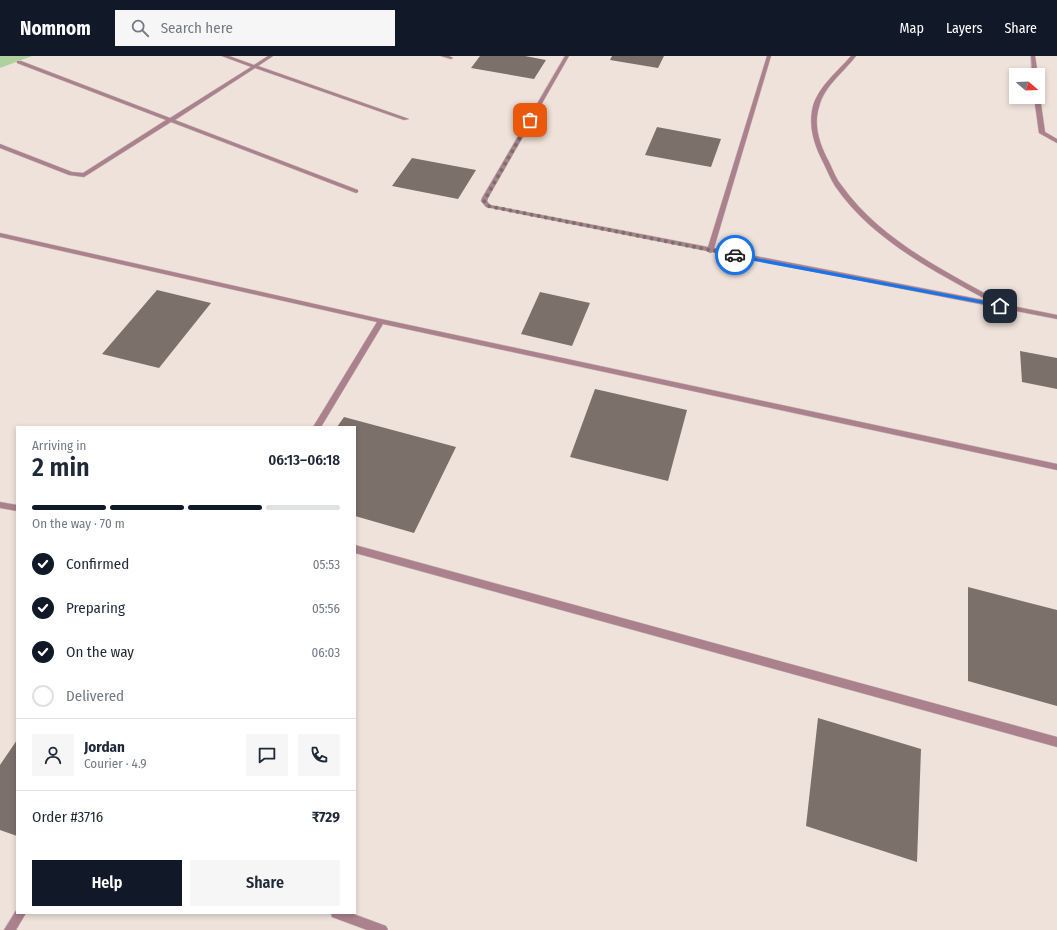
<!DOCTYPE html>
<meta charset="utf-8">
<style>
:root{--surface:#fff;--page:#f6f6f7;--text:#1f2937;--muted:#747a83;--line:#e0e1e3;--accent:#111827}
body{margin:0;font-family:"Fira Sans Condensed",sans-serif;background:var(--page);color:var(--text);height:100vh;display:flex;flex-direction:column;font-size:15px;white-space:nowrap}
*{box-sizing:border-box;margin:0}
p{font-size:13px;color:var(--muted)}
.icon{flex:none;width:22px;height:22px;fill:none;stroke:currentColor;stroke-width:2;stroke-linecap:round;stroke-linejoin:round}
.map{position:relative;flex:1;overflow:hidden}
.sheet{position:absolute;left:16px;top:370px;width:340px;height:488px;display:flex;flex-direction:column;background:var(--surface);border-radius:0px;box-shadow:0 2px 6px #0003}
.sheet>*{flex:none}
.needle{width:26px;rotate:109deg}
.fabs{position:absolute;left:1009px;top:12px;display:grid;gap:8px}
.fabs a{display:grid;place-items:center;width:36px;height:36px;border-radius:0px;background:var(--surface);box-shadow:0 2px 6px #0003;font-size:20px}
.pin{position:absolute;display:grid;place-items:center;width:34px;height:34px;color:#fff;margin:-17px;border-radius:8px;box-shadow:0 2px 6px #0006}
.courier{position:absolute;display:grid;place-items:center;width:40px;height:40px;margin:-20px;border:3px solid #1a73e8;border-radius:50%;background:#fff;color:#222;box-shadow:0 1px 5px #0007}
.head em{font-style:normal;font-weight:600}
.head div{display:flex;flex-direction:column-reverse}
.head{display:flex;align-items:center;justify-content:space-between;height:68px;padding:0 16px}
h1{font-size:26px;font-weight:600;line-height:30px}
.bar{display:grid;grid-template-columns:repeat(4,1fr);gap:6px 4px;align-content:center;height:48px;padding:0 16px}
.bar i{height:5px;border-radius:3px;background:var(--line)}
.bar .on{background:var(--accent)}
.bar p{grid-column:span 4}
.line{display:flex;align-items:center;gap:10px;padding:0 16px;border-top:1px solid var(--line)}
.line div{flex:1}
.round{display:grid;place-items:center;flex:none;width:42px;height:42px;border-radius:0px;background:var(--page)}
ol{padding:0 16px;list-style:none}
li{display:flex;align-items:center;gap:12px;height:44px}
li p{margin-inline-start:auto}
li .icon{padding:4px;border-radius:50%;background:var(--accent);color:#fff;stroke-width:4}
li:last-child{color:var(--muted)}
li i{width:22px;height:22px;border:2px solid var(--line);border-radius:50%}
.primary-button{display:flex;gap:8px;margin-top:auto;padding:8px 16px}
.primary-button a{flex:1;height:46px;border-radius:0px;background:var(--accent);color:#fff;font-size:16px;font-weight:600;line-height:46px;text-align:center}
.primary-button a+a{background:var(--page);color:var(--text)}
header{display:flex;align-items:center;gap:24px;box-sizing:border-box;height:56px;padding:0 20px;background:var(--accent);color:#fff}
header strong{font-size:19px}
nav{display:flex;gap:22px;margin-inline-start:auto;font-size:14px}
.search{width:280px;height:36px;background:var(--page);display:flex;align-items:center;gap:10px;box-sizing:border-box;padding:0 14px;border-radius:0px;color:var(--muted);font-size:15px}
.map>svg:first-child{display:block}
.green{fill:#afd19e}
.building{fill:#7c706b}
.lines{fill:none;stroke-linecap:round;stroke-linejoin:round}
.street-casing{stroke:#cabfb8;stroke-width:1}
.street{fill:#ab818d;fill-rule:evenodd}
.route{fill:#1a73e8}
.done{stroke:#78716c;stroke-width:4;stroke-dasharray:0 7.2}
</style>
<header>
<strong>Nomnom</strong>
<div class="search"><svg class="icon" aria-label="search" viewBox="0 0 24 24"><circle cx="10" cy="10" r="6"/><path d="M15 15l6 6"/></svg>Search here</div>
<nav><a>Map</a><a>Layers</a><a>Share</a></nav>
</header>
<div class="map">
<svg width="1057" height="874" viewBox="0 0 1057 874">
<rect width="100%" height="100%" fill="#eee2da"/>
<path class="green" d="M0 0H32L0 12Z"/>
<path class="building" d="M480 0H525L546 4 534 23 471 12Z
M612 0H664L658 12 610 4Z
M657 71 721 83 711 111 645 99Z
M412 102 476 114 458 143 392 130Z
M157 234 211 247 159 312 102 298Z
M540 236 590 247 572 290 521 278Z
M1020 295 1057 302V333L1022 326Z
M595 333 687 354 668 425 570 401Z
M344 361 456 391 414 477 355 460V371H337Z
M968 531 1057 554V650L968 625Z
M818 662 921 693 917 806 806 770Z
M17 684V780L0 774V709Z"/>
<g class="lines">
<g class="street-casing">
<path id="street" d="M222 0H229L254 9 268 0H273L258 10 409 63 404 64 255 12 175 64 358 134V136L356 137 171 66 84 121 69 119 0 92V88L72 116 83 117 166 64 17 7V5H21L170 62 251 11Z
M441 0H449L453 2 451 3Z
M565 0H569L488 142 487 145 490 149 708 191 767 0H771L714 192 989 245C934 215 872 184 835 130 830 122 827 114 823 106 814 88 808 70 813 50 819 30 838 15 851 0H856C844 16 824 30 819 51 813 70 820 89 829 106 833 114 836 123 842 130 880 183 941 213 997 244L998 247 1057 259V263L713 196 710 197 707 195 486 151 481 145 482 142Z
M1031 0H1035L1038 19H1032Z
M1038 40 1040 41 1045 76 1057 83V87L1039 77 1034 41H1038Z
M0 177 381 263 1057 408V414L383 268 321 371H313L377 266 0 181Z
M0 446 17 449V455L0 452Z
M355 489 1057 681V691L355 497Z
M17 853V857H26L16 874H4Z
M331 857H351L386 870 388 874H367L332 861Z"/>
</g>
<use href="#street" class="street"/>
</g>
<path class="route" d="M735 198 1000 248 1003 250 1000 251 733 201Z"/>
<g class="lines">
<path class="done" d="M530 64 484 145 488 150 735 199"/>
</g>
</svg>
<div class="fabs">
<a><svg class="needle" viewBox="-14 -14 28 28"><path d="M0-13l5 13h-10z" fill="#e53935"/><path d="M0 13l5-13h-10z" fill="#747a83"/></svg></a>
</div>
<div class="pin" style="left:530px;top:64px;background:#ea580c"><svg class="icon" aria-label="bag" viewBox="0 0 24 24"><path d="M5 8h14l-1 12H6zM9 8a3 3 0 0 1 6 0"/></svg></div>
<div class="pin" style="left:1000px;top:250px;background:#1f2937"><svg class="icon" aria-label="home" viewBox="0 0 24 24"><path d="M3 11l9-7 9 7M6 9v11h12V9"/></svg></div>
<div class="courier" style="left:735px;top:199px"><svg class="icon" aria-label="car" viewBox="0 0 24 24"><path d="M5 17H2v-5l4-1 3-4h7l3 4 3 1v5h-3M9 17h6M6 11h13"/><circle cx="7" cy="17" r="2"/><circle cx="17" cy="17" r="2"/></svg></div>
<section class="sheet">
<div class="head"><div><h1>2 min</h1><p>Arriving in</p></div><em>06:13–06:18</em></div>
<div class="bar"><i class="on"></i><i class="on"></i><i class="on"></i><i></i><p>On the way · 70 m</p></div>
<ol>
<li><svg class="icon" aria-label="check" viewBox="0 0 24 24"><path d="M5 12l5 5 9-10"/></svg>Confirmed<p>05:53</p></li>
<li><svg class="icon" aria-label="check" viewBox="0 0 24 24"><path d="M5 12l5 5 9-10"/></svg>Preparing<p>05:56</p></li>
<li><svg class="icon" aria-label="check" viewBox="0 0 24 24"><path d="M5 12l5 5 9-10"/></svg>On the way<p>06:03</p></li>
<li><i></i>Delivered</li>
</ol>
<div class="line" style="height:72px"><a class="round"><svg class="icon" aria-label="person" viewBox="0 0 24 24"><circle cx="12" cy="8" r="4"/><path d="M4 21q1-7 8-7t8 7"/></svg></a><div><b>Jordan</b><p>Courier · 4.9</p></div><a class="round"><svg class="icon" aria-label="chat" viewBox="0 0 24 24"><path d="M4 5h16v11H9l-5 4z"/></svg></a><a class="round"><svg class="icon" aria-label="phone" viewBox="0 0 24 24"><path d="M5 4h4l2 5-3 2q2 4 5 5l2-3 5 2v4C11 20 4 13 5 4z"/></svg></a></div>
<div class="line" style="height:52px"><div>Order #3716</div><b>₹729</b></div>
<div class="primary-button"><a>Help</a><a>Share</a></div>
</section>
</div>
